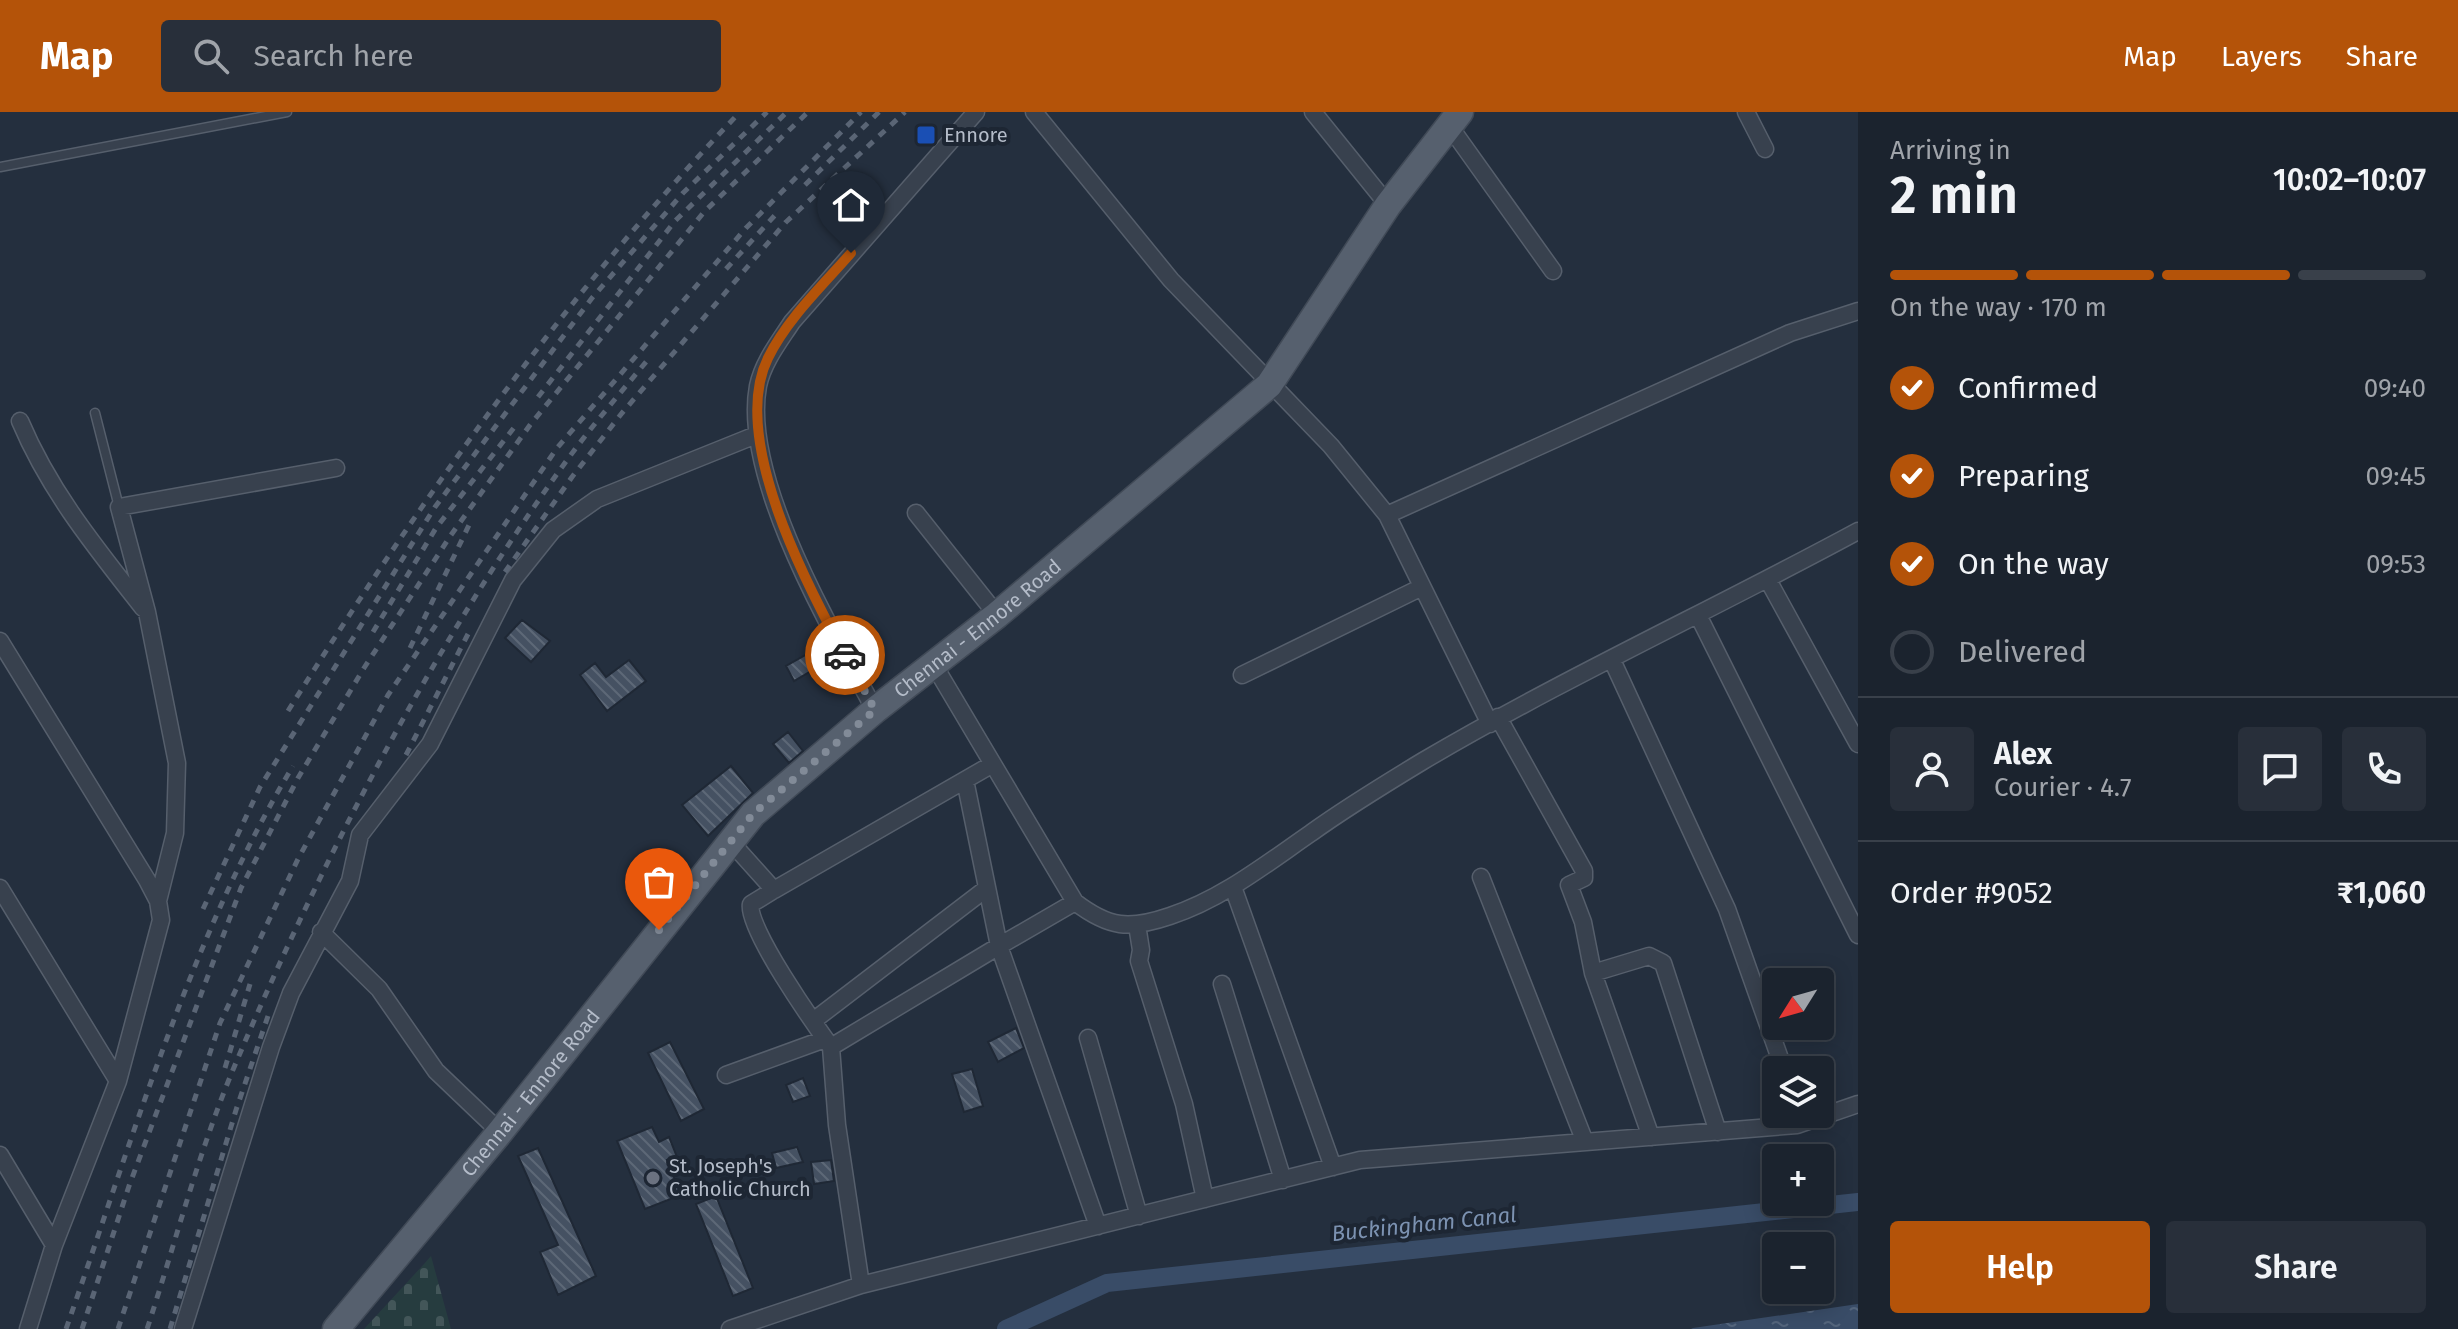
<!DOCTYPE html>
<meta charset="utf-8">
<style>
:root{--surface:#1b232e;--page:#282f3a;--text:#f1f3f6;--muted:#a0a4aa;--line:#39404a;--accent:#b45309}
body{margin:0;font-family:"Fira Sans",sans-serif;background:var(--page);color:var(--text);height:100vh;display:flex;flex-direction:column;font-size:30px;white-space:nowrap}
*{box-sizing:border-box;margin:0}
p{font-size:26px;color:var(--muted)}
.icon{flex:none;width:44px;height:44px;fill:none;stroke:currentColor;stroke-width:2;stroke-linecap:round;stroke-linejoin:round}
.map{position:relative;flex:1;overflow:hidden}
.details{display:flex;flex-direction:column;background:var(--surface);width:600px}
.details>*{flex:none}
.needle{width:52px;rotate:233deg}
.tools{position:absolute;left:1762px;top:856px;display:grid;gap:16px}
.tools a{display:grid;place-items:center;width:72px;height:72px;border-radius:8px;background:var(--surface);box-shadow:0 4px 20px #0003,0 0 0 2px var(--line);font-size:40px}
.pin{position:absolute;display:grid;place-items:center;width:68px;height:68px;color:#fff;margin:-82px -34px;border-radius:50% 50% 50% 0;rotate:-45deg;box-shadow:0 0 8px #0007}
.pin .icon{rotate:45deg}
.courier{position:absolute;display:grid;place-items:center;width:80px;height:80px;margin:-40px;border:6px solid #b45309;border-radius:50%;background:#fff;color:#222;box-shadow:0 2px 10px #0007}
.overview em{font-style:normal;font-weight:600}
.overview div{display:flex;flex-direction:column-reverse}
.overview{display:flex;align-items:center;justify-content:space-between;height:136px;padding:0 32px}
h1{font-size:52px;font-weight:600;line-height:60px}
.bar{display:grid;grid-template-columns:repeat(4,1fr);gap:12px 8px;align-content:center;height:96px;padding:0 32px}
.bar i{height:10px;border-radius:6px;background:var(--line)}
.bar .selected{background:var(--accent)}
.bar p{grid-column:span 4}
.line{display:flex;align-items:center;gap:20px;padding:0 32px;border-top:2px solid var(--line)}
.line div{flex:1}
.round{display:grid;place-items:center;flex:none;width:84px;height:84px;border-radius:8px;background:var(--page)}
ol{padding:0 32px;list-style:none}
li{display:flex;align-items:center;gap:24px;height:88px}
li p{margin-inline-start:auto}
li .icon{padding:8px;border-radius:50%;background:var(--accent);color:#fff;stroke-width:4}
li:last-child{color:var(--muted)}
li i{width:44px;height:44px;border:4px solid var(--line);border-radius:50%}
.button{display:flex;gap:16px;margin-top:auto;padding:16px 32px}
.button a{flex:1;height:92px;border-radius:8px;background:var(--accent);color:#fff;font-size:32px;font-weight:600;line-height:92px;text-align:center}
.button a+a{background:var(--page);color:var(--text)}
header{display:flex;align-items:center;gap:48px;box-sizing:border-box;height:112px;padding:0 40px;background:var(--accent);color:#fff}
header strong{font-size:38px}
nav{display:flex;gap:44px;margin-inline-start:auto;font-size:28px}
.search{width:560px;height:72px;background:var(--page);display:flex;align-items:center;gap:20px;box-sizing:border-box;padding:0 28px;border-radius:8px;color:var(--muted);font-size:30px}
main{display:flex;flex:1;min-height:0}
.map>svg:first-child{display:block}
.cemetery{fill:url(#cemetery-stones)}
.water{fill:url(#water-ripples)}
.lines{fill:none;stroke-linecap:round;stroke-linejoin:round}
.canal{stroke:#394c67;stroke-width:18}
.building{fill:url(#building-back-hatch);stroke:#1f2835;stroke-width:2}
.lane-casing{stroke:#565f6c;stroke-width:11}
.street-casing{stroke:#565f6c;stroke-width:19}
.primary-casing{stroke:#414a57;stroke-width:29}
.lane{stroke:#38414e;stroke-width:8}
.street{stroke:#38414e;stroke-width:16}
.primary{stroke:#56606e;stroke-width:26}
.rail{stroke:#5a6575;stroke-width:5;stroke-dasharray:8 8;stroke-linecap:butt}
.done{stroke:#828b98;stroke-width:8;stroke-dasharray:0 14.4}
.route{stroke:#b45309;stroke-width:10}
.transit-dot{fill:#1a4fb4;stroke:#1d2633;stroke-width:3}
.worship-dot{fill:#6b7280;stroke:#1d2633;stroke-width:3}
.labels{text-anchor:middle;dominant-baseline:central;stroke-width:8;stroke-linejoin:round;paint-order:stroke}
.poi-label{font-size:20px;fill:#b4bcc9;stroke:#1d2633;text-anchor:start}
.street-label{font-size:20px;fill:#b4bcc9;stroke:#1d2633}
.water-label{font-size:22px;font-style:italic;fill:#7c92b1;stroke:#1d2633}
</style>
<header>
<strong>Map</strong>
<div class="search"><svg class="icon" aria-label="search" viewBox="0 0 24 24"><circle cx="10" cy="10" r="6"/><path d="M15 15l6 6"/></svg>Search here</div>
<nav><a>Map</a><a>Layers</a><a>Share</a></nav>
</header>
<main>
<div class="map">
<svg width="1858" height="1217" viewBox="0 0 1858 1217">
<defs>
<pattern id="cemetery-stones" width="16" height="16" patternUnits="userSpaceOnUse" patternTransform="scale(2)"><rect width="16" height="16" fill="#263c3f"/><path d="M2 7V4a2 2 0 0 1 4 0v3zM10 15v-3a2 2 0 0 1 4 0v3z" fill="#435659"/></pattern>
<pattern id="water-ripples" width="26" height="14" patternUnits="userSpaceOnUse" patternTransform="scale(2)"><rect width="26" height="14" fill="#394c67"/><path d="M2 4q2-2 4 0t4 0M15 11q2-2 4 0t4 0" fill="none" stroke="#53647b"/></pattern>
<pattern id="building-back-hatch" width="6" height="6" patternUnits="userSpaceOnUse" patternTransform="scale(2)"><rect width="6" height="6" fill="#455162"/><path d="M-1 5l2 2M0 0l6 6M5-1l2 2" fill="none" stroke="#5d6877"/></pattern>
</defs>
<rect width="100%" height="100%" fill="#242f3e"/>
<path class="cemetery" d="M431 1144 451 1217H364L424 1152Z"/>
<path class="water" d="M1858 1192V1217H1691L1693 1216Z"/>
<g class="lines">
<path class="canal" d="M1006 1217 1107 1171 1858 1090"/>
</g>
<path class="building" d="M522 508 550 529 531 550 505 526Z
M825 532 833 546 794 569 786 554Z
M629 548 646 569 607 599 580 563 595 551 606 565Z
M788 620 803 639 789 651 773 632Z
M731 654 753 681 708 724 682 693Z
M660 739 670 750 677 744 688 758 663 787 638 757Z
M1016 916 1024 936 998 950 988 930Z
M670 930 704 997 681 1009 648 941Z
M972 957 983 994 964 1000 952 962Z
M803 966 810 984 793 990 786 973Z
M652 1015 659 1030 669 1025 677 1045 667 1048 681 1083 645 1097 617 1029Z
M797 1035 803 1050 776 1056 772 1041Z
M538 1036 596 1164 558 1183 540 1140 558 1133 518 1044Z
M831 1048 834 1069 814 1072 811 1050Z
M716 1084 753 1176 733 1184 696 1092Z"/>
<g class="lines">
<g class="lane-casing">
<path id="lane" d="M0 55 287 0
M95 301 119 395"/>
</g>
<g class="street-casing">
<path id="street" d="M1034 0 1171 168 1331 334 1387 403 1490 612
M1313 0 1388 93
M1746 0 1765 37
M1448 12 1553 159
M20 309C50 380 96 436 143 496
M916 401 997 503
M1387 403 1790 221 1858 199
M1768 468 1858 632
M1699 505 1858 823
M0 529 147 768 158 789 161 808 118 969 54 1133 28 1217
M1612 548 1727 797 1784 958
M934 553 1075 790C1109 816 1129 818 1170 804 1222 787 1266 752 1311 721 1347 695 1385 672 1423 649 1564 566 1714 497 1858 419
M1242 563 1422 475
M875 598C832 519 741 365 758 274 763 250 779 230 792 210L976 0
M1498 605 1584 759V766L1569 773 1583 810 1593 861 1651 1025
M730 729 774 778 991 653
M1481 765 1585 1030
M1233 775 1333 1055
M0 776 118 969
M774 778 751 792C745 814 815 913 831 935
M158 789 175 721 177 651 147 500 119 395 336 356
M1075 790 999 834 1098 1114
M1137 813 1141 838 1139 849 1184 992 1205 1087
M321 820 379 877 436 959 500 1020
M1593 861 1649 844 1663 851 1718 1020
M1222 872 1283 1068
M813 909 987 776
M1088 926 1139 1104
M726 963 825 927
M0 1043 54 1133
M861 1173 837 1013 831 935 999 834 965 668
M183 1217 271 935 291 881 350 769 360 723 430 632 513 468 553 418 597 387 756 323
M730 1217 861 1173 1360 1048 1797 1013 1858 992"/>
</g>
<g class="primary-casing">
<g id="primary">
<path id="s1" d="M336 1217 500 1020 753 702 875 598 997 503 1269 273 1388 93 1460 0"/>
</g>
</g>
<use href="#lane" class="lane"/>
<use href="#street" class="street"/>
<use href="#primary" class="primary"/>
<path class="rail" d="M805 73 879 0
M726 157 777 101
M538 285 675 109 787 0
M505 460 572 365 622 301 786 110 905 0
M373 520 436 416 516 313
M410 536 469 413
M288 599C423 384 564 184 740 0
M406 643 468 522
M203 797 260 675 435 395 592 186 683 81 767 0
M225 956 250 872
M66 1217C131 1032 192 821 293 654
M82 1217 129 1074 241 776 298 666 364 556 451 423 530 313 704 100 808 0
M118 1217 220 911 298 747 388 583 557 336 746 116 861 0
M147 1217C176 1129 199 1038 235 953 323 745 437 526 570 344 595 310 623 278 650 245
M170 1217 236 998 268 904"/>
</g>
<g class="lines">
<path class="done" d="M659 818 753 702 875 598 845 543"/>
<path class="route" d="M845 543C806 472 729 325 768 246 787 207 823 173 851 141"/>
</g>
<rect class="transit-dot" x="916" y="13" width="20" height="20" rx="4"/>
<circle class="worship-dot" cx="653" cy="1066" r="8"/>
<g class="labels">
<g class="poi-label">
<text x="944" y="23">Ennore</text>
<text x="669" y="1054">St. Joseph's<tspan x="669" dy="23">Catholic Church</tspan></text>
</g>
<g class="street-label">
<text stroke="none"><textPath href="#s1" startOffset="954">Chennai - Ennore Road</textPath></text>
<text stroke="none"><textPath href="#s1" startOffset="306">Chennai - Ennore Road</textPath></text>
</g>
<g class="water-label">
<text transform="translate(1424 1112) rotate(-6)">Buckingham Canal</text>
</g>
</g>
</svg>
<div class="tools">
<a><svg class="needle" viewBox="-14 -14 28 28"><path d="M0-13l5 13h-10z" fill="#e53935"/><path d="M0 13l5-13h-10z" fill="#a0a4aa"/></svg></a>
<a><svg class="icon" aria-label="layers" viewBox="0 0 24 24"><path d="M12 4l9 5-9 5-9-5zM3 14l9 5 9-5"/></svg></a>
<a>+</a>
<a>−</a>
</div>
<div class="pin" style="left:659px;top:818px;background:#ea580c"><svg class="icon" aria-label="bag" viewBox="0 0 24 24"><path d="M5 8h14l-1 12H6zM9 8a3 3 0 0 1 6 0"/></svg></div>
<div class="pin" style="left:851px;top:141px;background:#1f2937"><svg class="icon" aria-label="home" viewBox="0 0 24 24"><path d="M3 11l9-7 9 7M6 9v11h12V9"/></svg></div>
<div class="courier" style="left:845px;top:543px"><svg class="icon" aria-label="car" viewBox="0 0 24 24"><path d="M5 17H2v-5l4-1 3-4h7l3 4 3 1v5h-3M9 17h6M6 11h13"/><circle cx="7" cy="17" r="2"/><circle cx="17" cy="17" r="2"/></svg></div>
</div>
<section class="details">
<div class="overview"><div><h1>2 min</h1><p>Arriving in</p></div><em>10:02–10:07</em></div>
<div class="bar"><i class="selected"></i><i class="selected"></i><i class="selected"></i><i></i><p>On the way · 170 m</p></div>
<ol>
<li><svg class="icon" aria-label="check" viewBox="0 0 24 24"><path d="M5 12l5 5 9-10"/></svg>Confirmed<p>09:40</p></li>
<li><svg class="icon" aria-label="check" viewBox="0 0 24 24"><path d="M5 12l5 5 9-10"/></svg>Preparing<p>09:45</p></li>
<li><svg class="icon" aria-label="check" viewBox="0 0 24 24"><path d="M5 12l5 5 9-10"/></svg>On the way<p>09:53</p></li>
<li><i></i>Delivered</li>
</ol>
<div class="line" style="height:144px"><a class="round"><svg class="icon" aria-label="person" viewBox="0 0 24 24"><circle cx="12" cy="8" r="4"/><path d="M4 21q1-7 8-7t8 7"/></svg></a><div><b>Alex</b><p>Courier · 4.7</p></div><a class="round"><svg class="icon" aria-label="chat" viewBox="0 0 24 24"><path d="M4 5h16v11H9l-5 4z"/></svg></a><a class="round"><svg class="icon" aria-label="phone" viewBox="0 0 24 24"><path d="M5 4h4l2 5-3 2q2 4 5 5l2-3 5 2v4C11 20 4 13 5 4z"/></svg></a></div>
<div class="line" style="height:104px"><div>Order #9052</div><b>₹1,060</b></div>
<div class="button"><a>Help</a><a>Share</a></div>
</section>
</main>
